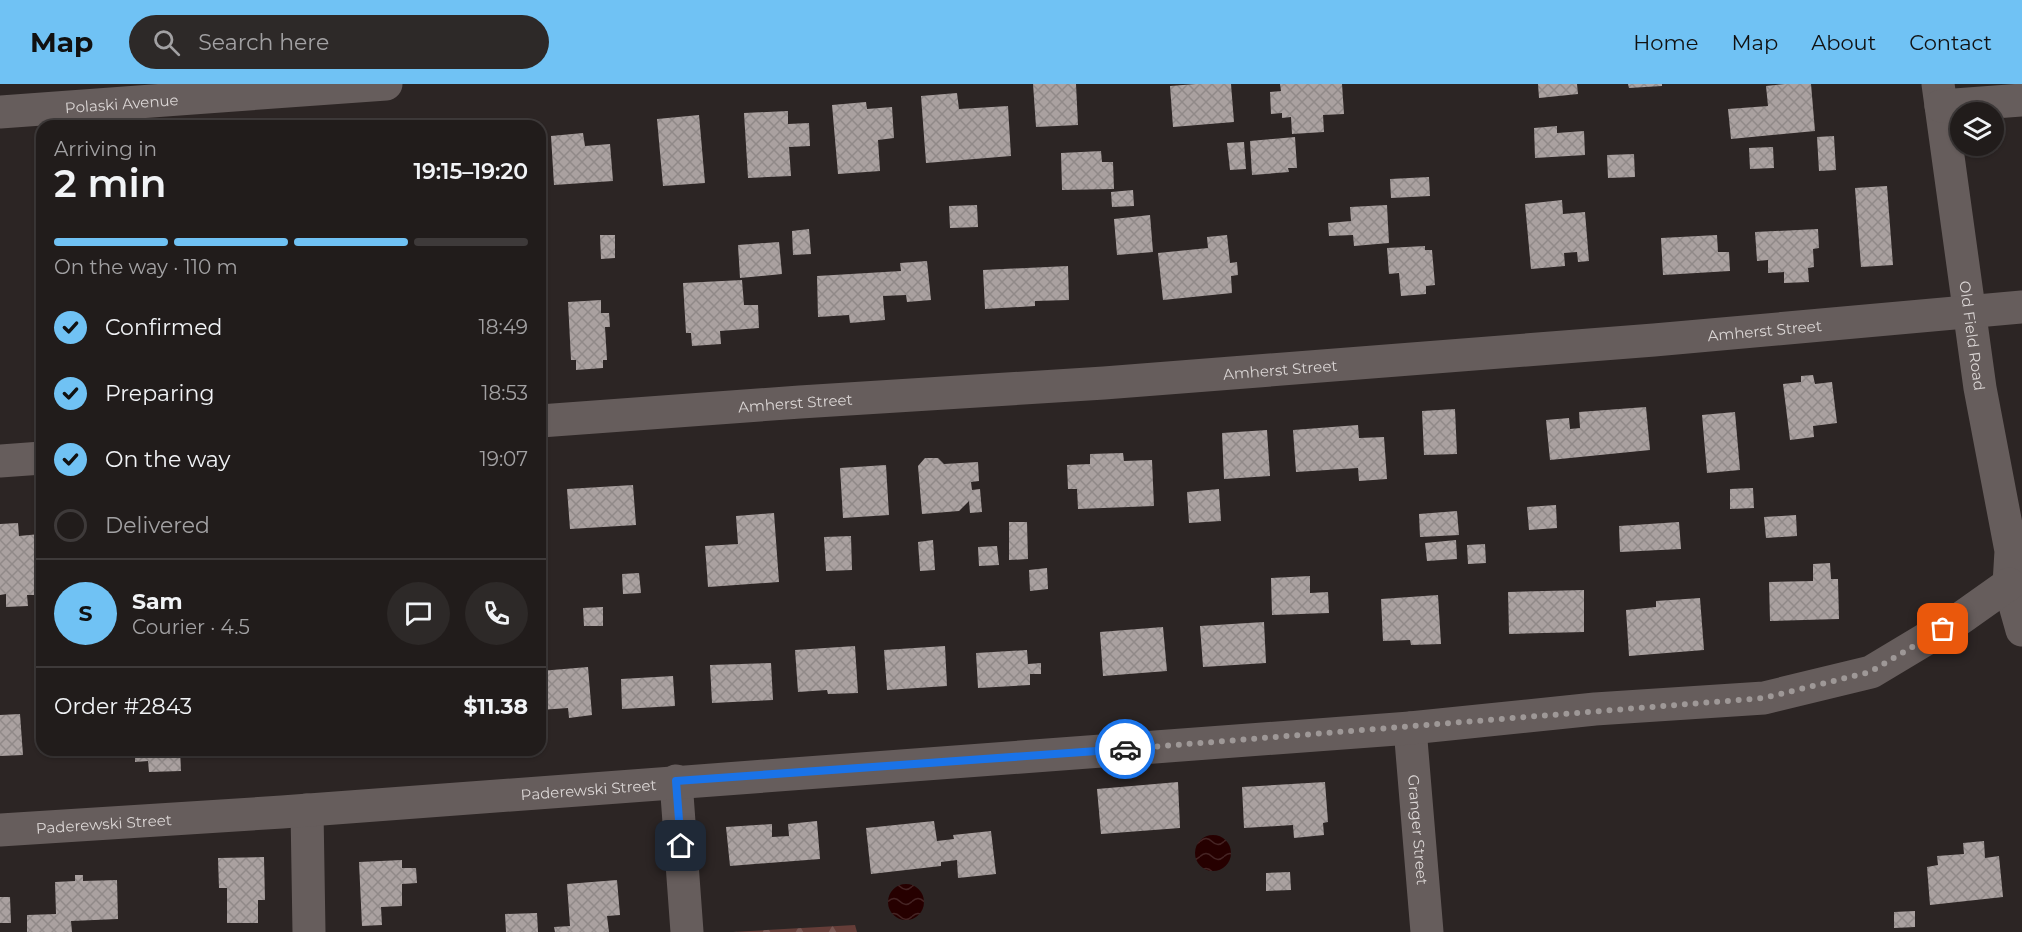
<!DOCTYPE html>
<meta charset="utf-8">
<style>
:root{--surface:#211c1b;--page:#2d2928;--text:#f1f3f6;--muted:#a2a1a3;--line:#3e3a3a;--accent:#70c2f4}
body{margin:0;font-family:Montserrat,sans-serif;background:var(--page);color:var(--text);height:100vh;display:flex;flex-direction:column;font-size:22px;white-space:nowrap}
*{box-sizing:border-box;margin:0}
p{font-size:20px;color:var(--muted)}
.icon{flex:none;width:33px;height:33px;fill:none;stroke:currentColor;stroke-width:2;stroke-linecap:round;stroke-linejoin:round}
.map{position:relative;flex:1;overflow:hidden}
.drawer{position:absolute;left:36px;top:36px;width:510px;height:636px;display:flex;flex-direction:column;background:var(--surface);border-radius:18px;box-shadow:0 2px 4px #0004,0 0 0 2px var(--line)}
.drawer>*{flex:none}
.tools{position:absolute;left:1950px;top:18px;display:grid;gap:12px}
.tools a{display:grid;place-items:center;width:54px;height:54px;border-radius:50%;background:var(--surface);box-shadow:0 2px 4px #0004,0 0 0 2px var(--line);font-size:30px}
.pin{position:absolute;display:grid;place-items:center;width:51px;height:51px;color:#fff;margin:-26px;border-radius:12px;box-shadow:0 3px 9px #0006}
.courier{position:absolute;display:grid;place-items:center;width:60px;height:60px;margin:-30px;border:4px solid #1a73e8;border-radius:50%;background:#fff;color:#222;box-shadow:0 2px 8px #0007}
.head em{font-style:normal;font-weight:600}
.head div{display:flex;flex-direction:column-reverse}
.head{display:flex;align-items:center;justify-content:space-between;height:102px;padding:0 18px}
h1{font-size:39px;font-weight:600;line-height:45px}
.bar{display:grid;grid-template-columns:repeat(4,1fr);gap:9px 6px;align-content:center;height:72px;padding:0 18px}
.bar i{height:8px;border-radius:4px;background:var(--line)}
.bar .active{background:var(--accent)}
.bar p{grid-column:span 4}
.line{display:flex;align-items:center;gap:15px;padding:0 18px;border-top:2px solid var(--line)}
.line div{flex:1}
.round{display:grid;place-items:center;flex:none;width:63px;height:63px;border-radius:32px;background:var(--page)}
ol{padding:0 18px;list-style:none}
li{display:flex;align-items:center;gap:18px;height:66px}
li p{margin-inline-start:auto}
li .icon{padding:6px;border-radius:50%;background:var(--accent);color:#111;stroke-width:4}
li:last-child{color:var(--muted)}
li i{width:33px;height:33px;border:3px solid var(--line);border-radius:50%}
header{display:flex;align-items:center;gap:36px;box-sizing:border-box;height:84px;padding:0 30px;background:var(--accent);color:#111}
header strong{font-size:28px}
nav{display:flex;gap:33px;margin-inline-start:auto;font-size:21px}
.search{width:420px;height:54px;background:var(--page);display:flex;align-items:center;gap:15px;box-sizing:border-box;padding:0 21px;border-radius:33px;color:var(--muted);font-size:22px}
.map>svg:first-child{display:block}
.forest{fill:url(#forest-firs)}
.water{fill:url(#water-waves)}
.building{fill:url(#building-cross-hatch)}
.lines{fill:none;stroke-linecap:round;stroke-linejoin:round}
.street{stroke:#665d5c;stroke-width:33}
.done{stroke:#9e9897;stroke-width:6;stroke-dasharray:0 10.8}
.route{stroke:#1a73e8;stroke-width:8}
.labels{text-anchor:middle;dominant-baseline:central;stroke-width:6;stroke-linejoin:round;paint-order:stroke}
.street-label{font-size:15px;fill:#dbd6d5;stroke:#120f0f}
</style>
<header>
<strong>Map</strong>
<div class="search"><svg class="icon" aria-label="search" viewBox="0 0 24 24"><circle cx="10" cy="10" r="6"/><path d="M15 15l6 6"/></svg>Search here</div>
<nav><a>Home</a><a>Map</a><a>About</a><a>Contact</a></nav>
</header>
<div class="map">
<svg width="2022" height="848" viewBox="0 0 2022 848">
<defs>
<pattern id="forest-firs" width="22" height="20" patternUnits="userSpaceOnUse" patternTransform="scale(1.5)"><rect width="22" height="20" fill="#653d38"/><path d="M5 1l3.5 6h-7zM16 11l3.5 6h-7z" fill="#7a5854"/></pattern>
<pattern id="water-waves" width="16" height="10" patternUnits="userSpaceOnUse" patternTransform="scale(1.5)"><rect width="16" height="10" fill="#260000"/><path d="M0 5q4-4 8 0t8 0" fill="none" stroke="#452424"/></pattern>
<pattern id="building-cross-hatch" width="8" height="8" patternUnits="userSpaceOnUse" patternTransform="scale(1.5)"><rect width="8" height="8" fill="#aaa1a0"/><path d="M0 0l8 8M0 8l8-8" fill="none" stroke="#908988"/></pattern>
</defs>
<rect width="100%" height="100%" fill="#2c2524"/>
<path class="forest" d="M855 841 857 848H733Z"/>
<path class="water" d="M1195 769a18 18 0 1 1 36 0a18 18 0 1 1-36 0Z
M888 818a18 18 0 1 1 36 0a18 18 0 1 1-36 0Z"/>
<path class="building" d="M1033 0H1076L1078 41 1036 43Z
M1196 0H1231L1234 38 1173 43 1170 2Z
M1280 0H1342L1344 30 1323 31 1324 48 1292 50 1291 33 1282 34V29L1271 30 1270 8 1281 7Z
M1538 0H1577L1578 10 1539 14Z
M1628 0H1662V2L1629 4Z
M1785 0H1811L1815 47 1731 55 1728 25 1768 22 1766 2Z
M957 9 959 25 1008 22 1011 72 926 79 921 12Z
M866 18 867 25 892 23 894 54 878 56 880 87 838 90 832 21Z
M788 27V40L809 39 810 62 789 63 791 92 748 94 744 29Z
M699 31 705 99 663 102 657 35Z
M1557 42V49L1584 47 1585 71 1535 74 1534 44Z
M583 49 585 62 610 60 613 97 554 101 551 52Z
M1834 52 1836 86 1819 87 1817 53Z
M1295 53 1297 84H1288L1289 88 1252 91 1250 57Z
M1244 58 1246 85 1230 86 1227 59Z
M1773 63 1774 84 1750 85 1749 64Z
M1101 67 1102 78H1113L1114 105 1062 106 1061 69Z
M1634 70 1635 93 1608 94 1607 71Z
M42 91V139L39 140 35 92Z
M1429 93 1430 112 1391 114 1390 95Z
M1887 102 1893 181 1861 183 1855 104Z
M1133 106 1134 122 1112 123 1111 108Z
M1562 116 1563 130 1585 128 1589 177 1578 178 1577 168 1564 169 1565 182 1531 185 1525 120Z
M977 121 978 143 950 144 949 122Z
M1387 121 1389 159 1354 162 1353 151 1329 152 1328 139 1351 137 1350 123Z
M1150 131 1153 168 1117 171 1114 135Z
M809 145 811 170 793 171 792 147Z
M1818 145 1819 164 1813 165 1814 183 1808 184 1809 198 1784 199V188L1768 189V176L1757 177 1755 148Z
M600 151H615V174L601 175Z
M1227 151 1230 179 1237 178 1238 191 1231 192 1232 209 1163 216 1158 169 1208 164 1207 153Z
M1717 151 1718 168H1729L1730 187 1663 191 1661 154Z
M779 158 782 190 740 194 738 161Z
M1425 162V166H1432L1435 201 1426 202V210L1401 212 1399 189 1389 190 1387 164Z
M927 177 931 216 907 218 906 211 883 212 885 236 850 239 849 231 818 233 817 192 901 187 900 179Z
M1068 182 1069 216 1035 217V222L985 225 983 186Z
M742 196 744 221H758L759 244 720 247 721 260 692 262 691 249H686L683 199Z
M601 216V229H609L610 243H605L607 276H603V284L576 286V276H571L568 218Z
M1813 291 1815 300 1832 298 1837 339 1813 342 1814 353 1790 356 1783 300 1801 298V292Z
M1646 323 1650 366 1550 376 1546 336 1569 334 1570 345 1580 344 1579 328Z
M1455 325 1457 370 1424 371 1422 327Z
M1735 328 1740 386 1707 389 1702 331Z
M1358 341 1359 354 1384 353 1387 395 1359 397 1358 384 1296 388 1293 346Z
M1267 346 1270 392 1224 395 1222 349Z
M1123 369 1124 377 1152 376 1154 422 1078 425 1077 405H1068L1067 381 1090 380V370Z
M925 374H938L944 380 978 378 979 397 971 398 972 406 980 405 982 428 970 429 969 417 959 427 922 430 918 382Z
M886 381 889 431 843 434 840 384Z
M633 401 636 441 570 445 567 405Z
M1753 404 1754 424 1730 425V405Z
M1219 405 1221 437 1189 439 1187 408Z
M1556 421 1557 444 1529 446 1527 423Z
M1457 427 1459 451 1420 453 1419 430Z
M774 429 779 498 708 503 705 462 738 460 736 432Z
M1796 431 1797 452 1766 454 1764 433Z
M1009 438H1027L1028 475 1009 476Z
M1679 438 1681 465 1620 468 1619 442Z
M18 439 19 452 40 450 42 445V500L34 501 35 511H27L28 522 6 523V510L0 511V440Z
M851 452 852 486 826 487 824 453Z
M933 456 935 486 920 487 918 458Z
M1456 456 1457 475 1427 477 1425 459Z
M1485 460 1486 479 1468 480 1467 461Z
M997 462 999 481 979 482 978 463Z
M1830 479 1831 495H1838L1839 535 1770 537 1769 498 1813 497V480Z
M1047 484 1048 505 1030 507 1029 486Z
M639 489 641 509 623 510 622 490Z
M1310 492V509L1328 508 1329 529 1272 531 1271 494Z
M1584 506V548L1509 550 1508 508Z
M1438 511 1441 560 1411 561 1410 556 1383 557 1381 515Z
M1700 514 1704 566 1629 572 1626 526 1656 523V517Z
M603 523V542H584L583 524Z
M1264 538 1266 579 1203 583 1200 542Z
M1163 543 1167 587 1103 592 1100 548Z
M855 562 858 609 828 610 827 606 798 608 795 566Z
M945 562 947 602 887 606 884 566Z
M1027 566 1028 580 1041 579V590H1030V601L978 604 976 569Z
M771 579 773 616 712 619 710 581Z
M588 583 592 631 569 634 568 624 540 626V587Z
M673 592 675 622 622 625 621 595Z
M20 630 23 671 0 672V631Z
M135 666H180L181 687 149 688 148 677 135 678Z
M1178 698 1180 744 1101 750 1097 705Z
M1325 698 1328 738 1323 739 1324 751 1294 754 1293 741 1244 744 1242 703Z
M817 737 820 775 730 782 726 743 772 740V753L789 752 788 740Z
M934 737 937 757 954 755 953 751 991 747 996 790 958 794 957 776 941 778V782L871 790 866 744Z
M1984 757 1985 774 1999 772 2003 813 1930 821 1927 783 1938 781 1937 772 1964 770 1963 759Z
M264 773 265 816H258V839H227V804H219L218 774Z
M402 776V784H416L417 799 402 800V822L381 823 382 841 362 842 359 778Z
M1290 788 1291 806 1266 807V789Z
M75 791H83V797L117 796 118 835 71 837 72 848H27V831L56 830 55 798 75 797Z
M617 796 620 831 607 832 609 848H555L554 843 570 842 567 800Z
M0 813H10L11 839H0Z
M1915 827V843L1894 844V828Z
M537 829 538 848H506L505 830Z"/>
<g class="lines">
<g class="street">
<path id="s1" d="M1938 0 1980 304 2011 467 2009 500 2022 546"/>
<path d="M1941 22 2022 16"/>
<path id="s2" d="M0 28 386 0"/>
<path id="s3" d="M540 337 800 318 1104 299 1654 256 2022 223"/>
<path d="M0 377 42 374"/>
<path id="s4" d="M1410 644 1427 848"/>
<path d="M676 697 687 848"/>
<path d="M307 726 309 848"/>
<path id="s5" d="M0 746 282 728 1410 644 1595 625 1764 614 1871 588 1961 534 2009 500"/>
</g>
</g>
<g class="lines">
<path class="done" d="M1125 665 1764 614 1870 588 1943 545"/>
<path class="route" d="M681 762 676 697 1125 665"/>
</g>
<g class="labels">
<g class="street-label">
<text stroke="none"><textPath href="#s2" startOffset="122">Polaski Avenue</textPath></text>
<text stroke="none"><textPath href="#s3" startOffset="1228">Amherst Street</textPath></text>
<text stroke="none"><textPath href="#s1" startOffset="254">Old Field Road</textPath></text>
<text stroke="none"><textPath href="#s3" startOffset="742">Amherst Street</textPath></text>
<text stroke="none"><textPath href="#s3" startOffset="256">Amherst Street</textPath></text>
<text stroke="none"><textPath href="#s5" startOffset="590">Paderewski Street</textPath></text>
<text stroke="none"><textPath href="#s5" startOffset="104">Paderewski Street</textPath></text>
<text stroke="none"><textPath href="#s4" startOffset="102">Granger Street</textPath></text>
</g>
</g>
</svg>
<div class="tools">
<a><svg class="icon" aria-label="layers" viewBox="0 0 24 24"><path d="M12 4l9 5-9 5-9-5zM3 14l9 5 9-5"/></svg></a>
</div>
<div class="pin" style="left:1943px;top:545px;background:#ea580c"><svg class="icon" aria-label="bag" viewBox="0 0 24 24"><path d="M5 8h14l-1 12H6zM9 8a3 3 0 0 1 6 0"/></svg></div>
<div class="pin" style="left:681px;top:762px;background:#1f2937"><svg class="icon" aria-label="home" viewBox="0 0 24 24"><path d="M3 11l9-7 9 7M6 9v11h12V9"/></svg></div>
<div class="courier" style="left:1125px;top:665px"><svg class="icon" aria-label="car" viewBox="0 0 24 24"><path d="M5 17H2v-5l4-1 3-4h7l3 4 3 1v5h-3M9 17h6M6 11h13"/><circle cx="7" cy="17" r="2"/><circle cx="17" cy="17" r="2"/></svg></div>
<section class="drawer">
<div class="head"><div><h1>2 min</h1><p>Arriving in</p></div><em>19:15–19:20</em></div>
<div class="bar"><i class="active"></i><i class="active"></i><i class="active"></i><i></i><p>On the way · 110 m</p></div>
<ol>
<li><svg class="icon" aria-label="check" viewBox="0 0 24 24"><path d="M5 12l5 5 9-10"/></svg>Confirmed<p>18:49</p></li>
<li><svg class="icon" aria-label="check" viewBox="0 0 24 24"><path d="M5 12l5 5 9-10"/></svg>Preparing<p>18:53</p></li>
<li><svg class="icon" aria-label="check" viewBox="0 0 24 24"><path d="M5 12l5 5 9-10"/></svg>On the way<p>19:07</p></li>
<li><i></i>Delivered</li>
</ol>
<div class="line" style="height:108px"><b class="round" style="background:var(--accent);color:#111">S</b><div><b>Sam</b><p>Courier · 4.5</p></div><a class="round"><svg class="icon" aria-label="chat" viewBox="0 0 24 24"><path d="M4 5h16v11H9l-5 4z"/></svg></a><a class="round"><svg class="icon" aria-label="phone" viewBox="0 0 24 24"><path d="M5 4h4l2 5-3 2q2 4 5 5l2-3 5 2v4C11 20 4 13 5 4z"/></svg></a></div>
<div class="line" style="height:78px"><div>Order #2843</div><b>$11.38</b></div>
</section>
</div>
